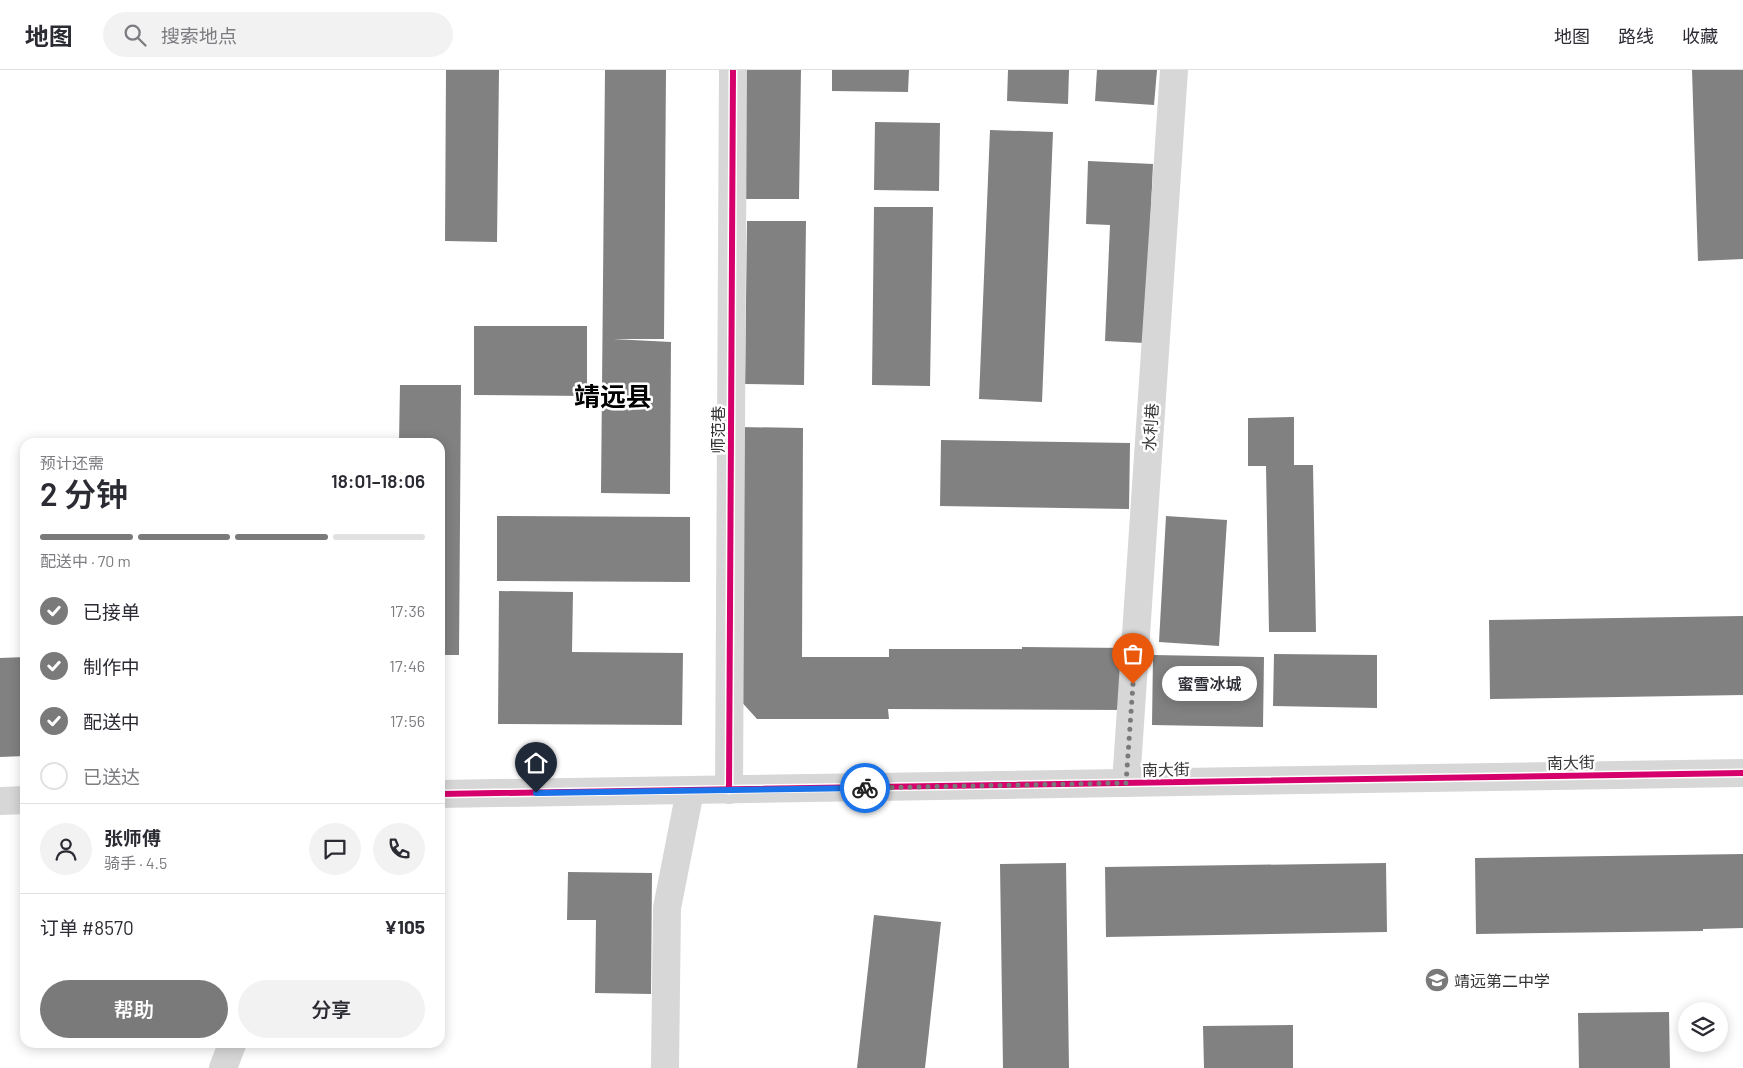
<!DOCTYPE html>
<html lang="zh">
<meta charset="utf-8">
<style>
:root{--surface:#fff;--page:#f2f2f3;--text:#2b2b33;--muted:#7c7c81;--line:#e1e1e2;--accent:#7a7a7a}
body{margin:0;font-family:Barlow,"Noto Sans SC",sans-serif;background:var(--page);color:var(--text);height:100vh;display:flex;flex-direction:column;font-size:19px;white-space:nowrap}
*{box-sizing:border-box;margin:0}
p{font-size:16px;color:var(--muted)}
.icon{flex:none;width:28px;height:28px;fill:none;stroke:currentColor;stroke-width:2;stroke-linecap:round;stroke-linejoin:round}
.map{position:relative;flex:1;overflow:hidden}
.side{position:absolute;left:20px;top:368px;width:425px;height:610px;display:flex;flex-direction:column;background:var(--surface);border-radius:15px;box-shadow:0 2px 12px #0003}
.side>*{flex:none}
.tools{position:absolute;left:1678px;top:932px;display:grid;gap:10px}
.tools a{display:grid;place-items:center;width:50px;height:50px;border-radius:50%;background:var(--surface);box-shadow:0 2px 12px #0003;font-size:25px}
.pin{position:absolute;display:grid;place-items:center;width:42px;height:42px;color:#fff;margin:-51px -21px;border-radius:50% 50% 50% 0;rotate:-45deg;box-shadow:0 0 5px #0007}
.pin .icon{rotate:45deg}
.courier{position:absolute;display:grid;place-items:center;width:50px;height:50px;margin:-25px;border:4px solid #1a73e8;border-radius:50%;background:#fff;color:#222;box-shadow:0 1px 6px #0007}
.bubble{position:absolute;height:35px;border-radius:18px;background:var(--surface);box-shadow:0 2px 12px #0003;font-size:16px;font-weight:600;line-height:35px;text-align:center}
.headline em{font-style:normal;font-weight:600}
.headline div{display:flex;flex-direction:column-reverse}
.headline{display:flex;align-items:center;justify-content:space-between;height:85px;padding:0 20px}
h1{font-size:32px;font-weight:600;line-height:38px}
.bar{display:grid;grid-template-columns:repeat(4,1fr);gap:8px 5px;align-content:center;height:60px;padding:0 20px}
.bar i{height:6px;border-radius:4px;background:var(--line)}
.bar .current{background:var(--accent)}
.bar p{grid-column:span 4}
.line{display:flex;align-items:center;gap:12px;padding:0 20px;border-top:1px solid var(--line)}
.line div{flex:1}
.round{display:grid;place-items:center;flex:none;width:52px;height:52px;border-radius:26px;background:var(--page)}
ol{padding:0 20px;list-style:none}
li{display:flex;align-items:center;gap:15px;height:55px}
li p{margin-inline-start:auto}
li .icon{padding:5px;border-radius:50%;background:var(--accent);color:#fff;stroke-width:4}
li:last-child{color:var(--muted)}
li i{width:28px;height:28px;border:2px solid var(--line);border-radius:50%}
.primary-button{display:flex;gap:10px;margin-top:auto;padding:10px 20px}
.primary-button a{flex:1;height:58px;border-radius:30px;background:var(--accent);color:#fff;font-size:20px;font-weight:600;line-height:58px;text-align:center}
.primary-button a+a{background:var(--page);color:var(--text)}
header{display:flex;align-items:center;gap:30px;box-sizing:border-box;height:70px;padding:0 25px;background:var(--surface);border-bottom:1px solid var(--line)}
header strong{font-size:24px}
nav{display:flex;gap:28px;margin-inline-start:auto;font-size:18px}
.search{width:350px;height:45px;background:var(--page);display:flex;align-items:center;gap:12px;box-sizing:border-box;padding:0 18px;border-radius:28px;color:var(--muted);font-size:19px}
.map>svg:first-child{display:block}
.building{fill:#818181}
.lines{fill:none;stroke-linecap:round;stroke-linejoin:round}
.minor{stroke:#d7d7d7;stroke-width:28}
.tertiary{stroke:#d7d7d7;stroke-width:28}
.cycleway-casing{stroke:#fff;stroke-width:9}
.cycleway{stroke:#d6006c;stroke-width:6}
.done{stroke:#7a7a7a;stroke-width:5;stroke-dasharray:0 9}
.route{stroke:#1a73e8;stroke-width:6}
.labels{text-anchor:middle;dominant-baseline:central;stroke-width:5;stroke-linejoin:round;paint-order:stroke}
.street-label{font-size:16px;fill:#333;stroke:#fff}
.poi-label{font-size:16px;fill:#333;stroke:#fff;text-anchor:start}
.town-label{font-size:26px;font-weight:bold;fill:#000;stroke:#fff}
</style>
<header>
<strong>地图</strong>
<div class="search"><svg class="icon" aria-label="search" viewBox="0 0 24 24"><circle cx="10" cy="10" r="6"/><path d="M15 15l6 6"/></svg>搜索地点</div>
<nav><a>地图</a><a>路线</a><a>收藏</a></nav>
</header>
<div class="map">
<svg width="1743" height="998" viewBox="0 0 1743 998">
<rect width="100%" height="100%" fill="#fff"/>
<path class="building" d="M446 0H499L497 172 445 171Z
M605 0H666L664 269H613L671 272 670 424 601 423Z
M746 0H801L799 129H745Z
M832 0H909L908 22 832 21Z
M1008 0H1069L1068 34 1007 31Z
M1097 0H1157L1154 35 1095 31Z
M1692 0H1743V189L1698 191Z
M875 52 940 53 939 121 874 120Z
M990 60 1053 62 1042 332 979 329Z
M1088 91 1153 94 1145 273 1105 271 1110 155 1086 154Z
M874 137H933L930 316 872 315Z
M747 151H806L804 315 745 314Z
M474 256H587V326L474 325Z
M400 315H461L459 585H440V372H399Z
M1294 347V395H1313L1316 562H1269L1266 396H1248V348Z
M740 357 803 358 802 587H889V579H1022V577L1128 578 1127 640 888 639 889 649H757L738 628Z
M941 370 1130 373 1129 439 940 436Z
M497 446 690 447V512L497 511Z
M1166 446 1227 450 1219 576 1159 572Z
M499 521 573 522 572 582 683 583 682 655 498 654Z
M1743 546V625L1490 629 1489 550Z
M1274 584 1377 585V638L1273 636Z
M1153 585 1264 587 1263 657 1152 655Z
M25 587V686L0 687V588Z
M1743 784V858L1703 859V861L1476 864 1475 788Z
M1066 793 1069 998H1003L1000 794Z
M1386 793 1387 862 1106 867 1105 797Z
M568 802 652 803 651 924 595 923 596 850H567Z
M874 845 941 852 925 998H857Z
M1669 942 1670 998H1579L1578 943Z
M1293 955V998H1204L1203 956Z"/>
<g class="lines">
<path class="minor" d="M1126 713 1174 0
M729 720 733 0
M223 998 233 972
M665 998 667 838 690 721"/>
<path class="tertiary" d="M440 724 1743 703
M0 731 25 730"/>
<g class="cycleway-casing">
<path id="cycleway" d="M729 720 733 0
M440 724 1743 703"/>
</g>
<use href="#cycleway" class="cycleway"/>
</g>
<g class="lines">
<path class="done" d="M865 718 1126 713 1133 614"/>
<path class="route" d="M536 723 865 718"/>
</g>
<defs>
<g id="school-disc" transform="scale(1.25)"><circle r="9.5" fill="#7a7a7a" stroke="#fff"/><path d="M0-5L7-2L0 1L-7-2ZM-4 1L0 2.5L4 1V4Q0 6-4 4Z" fill="#fff"/></g>
</defs>
<g fill-rule="evenodd">
<use href="#school-disc" x="1437" y="910"/>
</g>
<g class="labels">
<g class="street-label">
<text transform="translate(1150 357) rotate(-86)">水利巷</text>
<text transform="translate(717 360) rotate(-90)">师范巷</text>
<text transform="translate(1571 692) rotate(-1)">南大街</text>
<text transform="translate(1166 699) rotate(-1)">南大街</text>
</g>
<g class="poi-label">
<text x="1454" y="910">靖远第二中学</text>
</g>
<g class="town-label">
<text x="613" y="325">靖远县</text>
</g>
</g>
</svg>
<div class="tools">
<a><svg class="icon" aria-label="layers" viewBox="0 0 24 24"><path d="M12 4l9 5-9 5-9-5zM3 14l9 5 9-5"/></svg></a>
</div>
<div class="pin" style="left:1133px;top:614px;background:#ea580c"><svg class="icon" aria-label="bag" viewBox="0 0 24 24"><path d="M5 8h14l-1 12H6zM9 8a3 3 0 0 1 6 0"/></svg></div>
<div class="pin" style="left:536px;top:723px;background:#1f2937"><svg class="icon" aria-label="home" viewBox="0 0 24 24"><path d="M3 11l9-7 9 7M6 9v11h12V9"/></svg></div>
<div class="courier" style="left:865px;top:718px"><svg class="icon" aria-label="bike" viewBox="0 0 24 24"><circle cx="6" cy="16" r="4"/><circle cx="18" cy="16" r="4"/><path d="M6 16l4-8h5l3 8M10 8l3 8H6M13 5h3"/></svg></div>
<div class="bubble" style="left:1162px;top:596px;width:95px">蜜雪冰城</div>
<section class="side">
<div class="headline"><div><h1>2 分钟</h1><p>预计还需</p></div><em>18:01–18:06</em></div>
<div class="bar"><i class="current"></i><i class="current"></i><i class="current"></i><i></i><p>配送中 · 70 m</p></div>
<ol>
<li><svg class="icon" aria-label="check" viewBox="0 0 24 24"><path d="M5 12l5 5 9-10"/></svg>已接单<p>17:36</p></li>
<li><svg class="icon" aria-label="check" viewBox="0 0 24 24"><path d="M5 12l5 5 9-10"/></svg>制作中<p>17:46</p></li>
<li><svg class="icon" aria-label="check" viewBox="0 0 24 24"><path d="M5 12l5 5 9-10"/></svg>配送中<p>17:56</p></li>
<li><i></i>已送达</li>
</ol>
<div class="line" style="height:90px"><a class="round"><svg class="icon" aria-label="person" viewBox="0 0 24 24"><circle cx="12" cy="8" r="4"/><path d="M4 21q1-7 8-7t8 7"/></svg></a><div><b>张师傅</b><p>骑手 · 4.5</p></div><a class="round"><svg class="icon" aria-label="chat" viewBox="0 0 24 24"><path d="M4 5h16v11H9l-5 4z"/></svg></a><a class="round"><svg class="icon" aria-label="phone" viewBox="0 0 24 24"><path d="M5 4h4l2 5-3 2q2 4 5 5l2-3 5 2v4C11 20 4 13 5 4z"/></svg></a></div>
<div class="line" style="height:65px"><div>订单 #8570</div><b>¥105</b></div>
<div class="primary-button"><a>帮助</a><a>分享</a></div>
</section>
</div>
